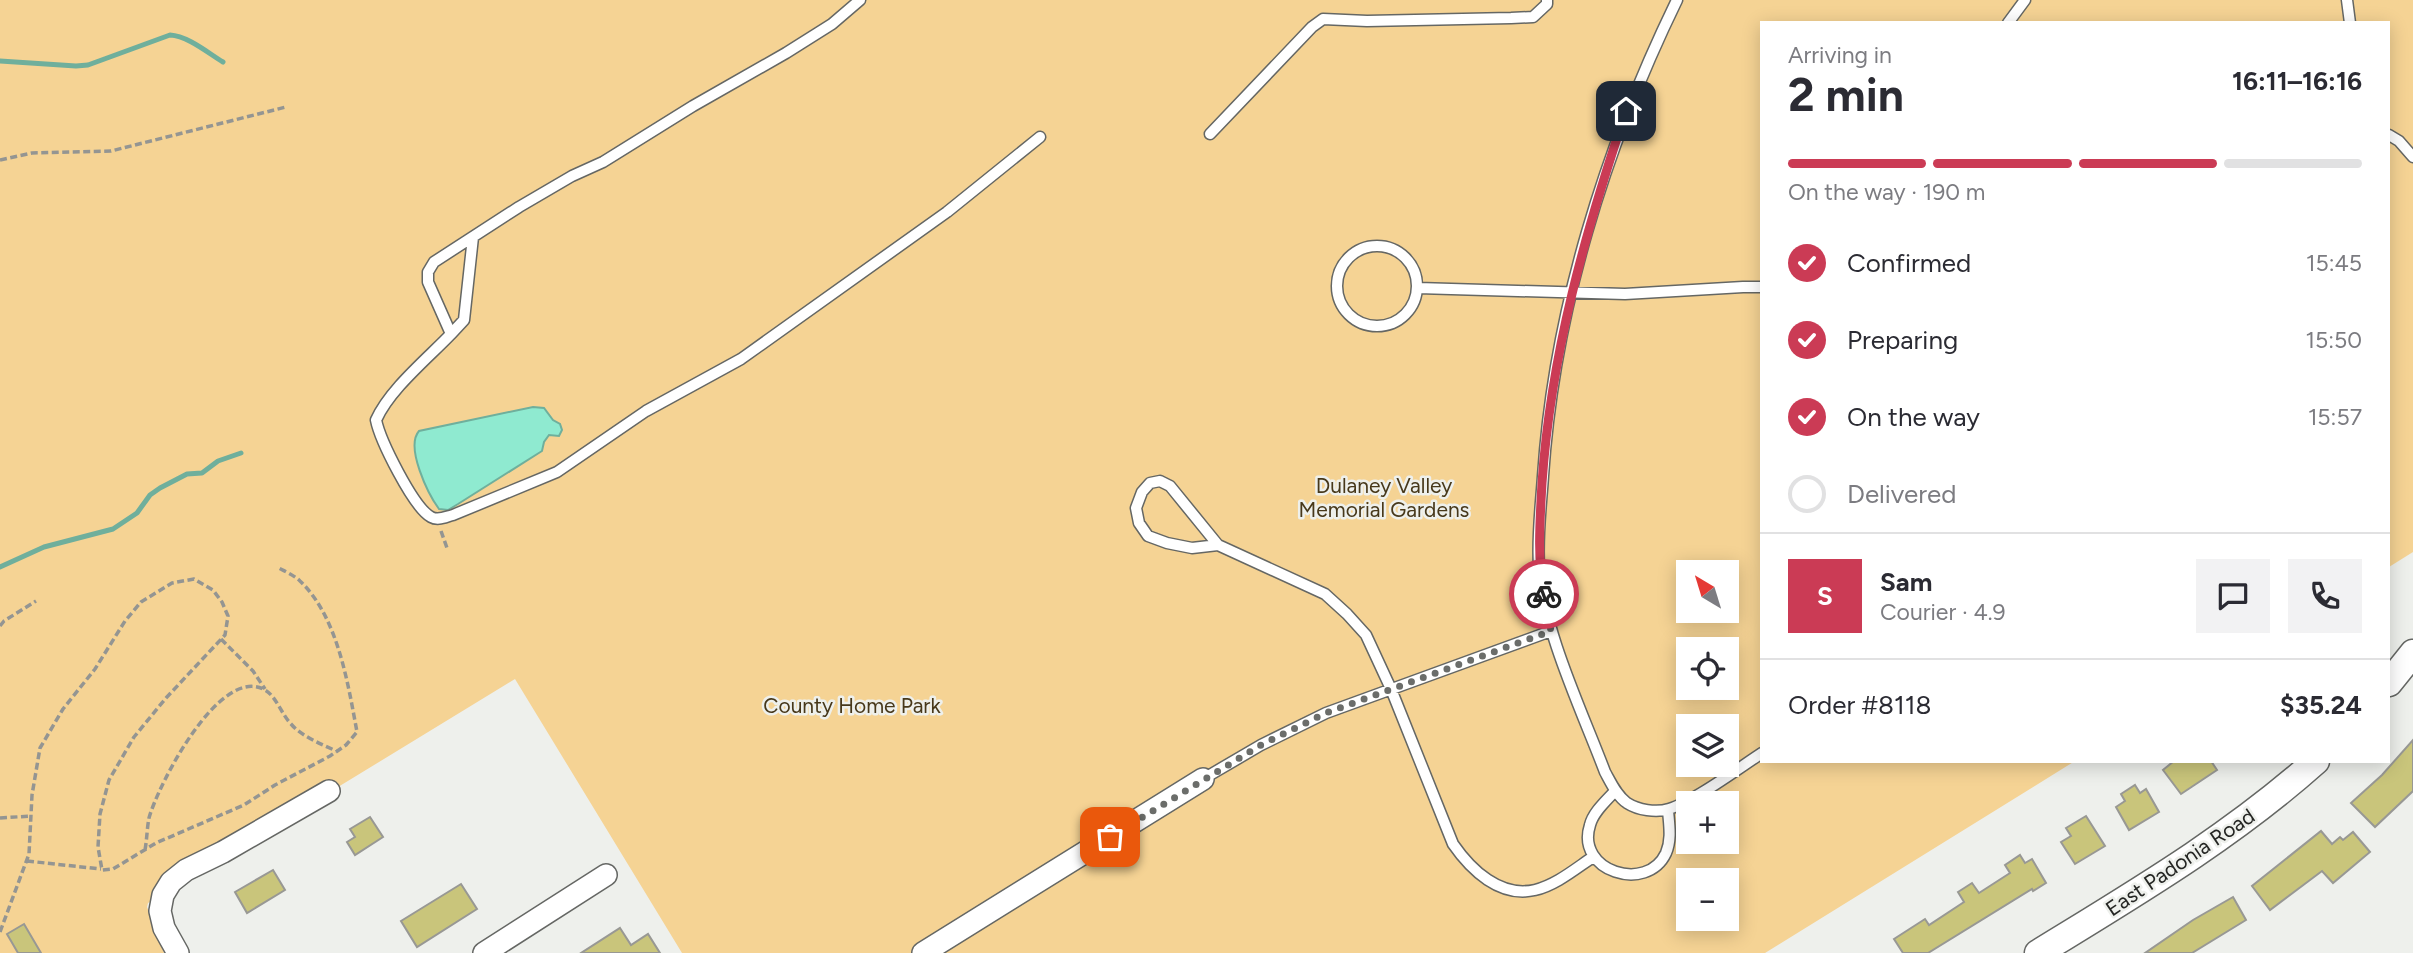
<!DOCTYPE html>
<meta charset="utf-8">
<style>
:root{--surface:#fff;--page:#f2f2f3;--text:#2b2b33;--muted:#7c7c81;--line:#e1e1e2;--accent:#cb3b55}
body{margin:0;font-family:Figtree,sans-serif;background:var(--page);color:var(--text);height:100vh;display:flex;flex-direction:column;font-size:26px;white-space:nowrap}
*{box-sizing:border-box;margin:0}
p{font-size:23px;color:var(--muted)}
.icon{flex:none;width:38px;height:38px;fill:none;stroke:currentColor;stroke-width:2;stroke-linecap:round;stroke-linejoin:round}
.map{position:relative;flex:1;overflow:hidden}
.sheet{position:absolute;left:1760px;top:21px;width:630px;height:742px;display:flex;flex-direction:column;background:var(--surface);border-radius:0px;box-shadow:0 4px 18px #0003}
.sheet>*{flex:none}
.needle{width:46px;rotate:322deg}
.tools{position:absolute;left:1676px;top:560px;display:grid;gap:14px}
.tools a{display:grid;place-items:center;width:63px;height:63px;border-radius:0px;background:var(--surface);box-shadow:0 4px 18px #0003;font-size:35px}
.pin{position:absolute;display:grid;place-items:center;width:60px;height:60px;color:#fff;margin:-30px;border-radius:14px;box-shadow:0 4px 10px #0006}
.courier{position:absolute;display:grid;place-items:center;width:70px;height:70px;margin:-35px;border:5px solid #cb3b55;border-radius:50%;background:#fff;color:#222;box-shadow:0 2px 9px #0007}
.head em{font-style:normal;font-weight:700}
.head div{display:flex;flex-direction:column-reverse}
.head{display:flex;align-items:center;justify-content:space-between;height:119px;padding:0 28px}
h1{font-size:46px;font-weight:700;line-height:52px}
.bar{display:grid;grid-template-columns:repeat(4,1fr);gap:10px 7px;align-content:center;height:84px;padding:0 28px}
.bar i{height:9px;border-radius:5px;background:var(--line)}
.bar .selected{background:var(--accent)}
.bar p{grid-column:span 4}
.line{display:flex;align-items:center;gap:18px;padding:0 28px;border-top:2px solid var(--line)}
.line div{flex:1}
.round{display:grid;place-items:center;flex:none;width:74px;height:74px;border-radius:0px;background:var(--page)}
ol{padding:0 28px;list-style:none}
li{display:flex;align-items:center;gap:21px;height:77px}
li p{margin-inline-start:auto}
li .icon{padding:7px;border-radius:50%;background:var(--accent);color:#fff;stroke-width:4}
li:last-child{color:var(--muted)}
li i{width:38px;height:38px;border:4px solid var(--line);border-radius:50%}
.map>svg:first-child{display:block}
.green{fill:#f5d394;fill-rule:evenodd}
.water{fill:#8fead0;stroke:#6faf9c;stroke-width:2}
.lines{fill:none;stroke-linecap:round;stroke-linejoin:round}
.stream{stroke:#6faf9c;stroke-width:5}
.building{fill:#c9c57b;stroke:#989894;stroke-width:2}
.service-casing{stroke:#656764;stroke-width:13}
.minor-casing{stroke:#656764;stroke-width:24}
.tertiary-casing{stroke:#656764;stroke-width:29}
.path{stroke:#949592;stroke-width:3.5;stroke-dasharray:7 3.5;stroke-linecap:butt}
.service{stroke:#fff;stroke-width:10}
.minor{stroke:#fff;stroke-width:21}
.tertiary{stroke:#fff;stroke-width:26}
.done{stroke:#6b6d6a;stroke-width:7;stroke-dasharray:0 12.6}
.route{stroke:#cb3b55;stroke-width:9}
.labels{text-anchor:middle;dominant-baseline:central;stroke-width:5;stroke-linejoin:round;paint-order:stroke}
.park-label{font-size:21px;fill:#47381a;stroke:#eef0ec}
.street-label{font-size:21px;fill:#252624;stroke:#eef0ec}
</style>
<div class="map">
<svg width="2413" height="953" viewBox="0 0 2413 953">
<rect width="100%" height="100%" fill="#eef0ec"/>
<path class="green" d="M0 0H2413V552L2389 567V23H1762V761H2075L1765 953H682L515 679 148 903 147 907 164 953H0ZM1689 572H1727V611H1689ZM1689 649H1727V688H1689ZM1689 726H1727V765H1689ZM1689 803H1727V842H1689ZM1689 880H1727V919H1689Z"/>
<path class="water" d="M533 407 544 408 553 420 560 424 562 430 559 436 549 435 544 442 542 451 458 504 448 510 439 509C428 494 405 447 419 431Z"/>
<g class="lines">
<path class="stream" d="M0 61 76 66 88 65 170 35C188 36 208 53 223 62
M0 567 44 547 113 529 137 513 150 495 160 488 187 474 202 473 218 461 241 453"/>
</g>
<path class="building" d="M2413 740V791L2375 827 2351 803 2382 775Z
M2174 761H2211L2217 770 2181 794 2163 770Z
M2135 785 2140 793 2146 789 2159 812 2129 830 2116 807 2125 801 2121 794Z
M2086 816 2105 846 2075 864 2061 842 2071 836 2066 828Z
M370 817 383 837 355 855 347 842 355 837 350 829Z
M2321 831 2332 844 2340 837 2343 840 2353 832 2370 852 2333 883 2322 871 2270 910 2252 886Z
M2020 855 2025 863 2032 859 2046 883 2033 891 2032 889 1928 953H1903L1894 939 1925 919 1929 925 1964 902 1958 892 1972 883 1979 893 2010 873 2005 865Z
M273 870 285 890 247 913 235 892Z
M461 884 477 909 417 947 401 921Z
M2233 897 2246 920 2192 953H2145L2193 920Z
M24 924 41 953H18L7 934Z
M620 928 631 945 648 934 660 953H581Z"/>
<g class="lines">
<g class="service-casing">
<path id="service" d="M860 0 832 24 786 53 693 106 603 162 572 176 519 207 434 262 428 272V282L451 334C427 359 390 389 376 420 380 440 413 507 431 517 438 521 445 517 453 515L557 472 646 411 741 359 947 212 1040 137
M1677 0C1605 148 1554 311 1543 476 1541 506 1537 536 1539 566 1543 630 1582 711 1605 772 1611 783 1617 796 1627 803 1638 810 1656 813 1669 809 1693 802 1739 768 1762 753
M2347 0 2350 23
M2008 23 2025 0
M1210 134 1312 27 1323 19 1367 21 1511 18 1533 17 1547 4V0
M2389 135 2399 141 2413 157
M1337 286a40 40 0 1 1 80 0a40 40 0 1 1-80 0Z
M1418 288 1625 294 1743 287H1762
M451 334 464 320 473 237
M1218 545 1170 486 1160 481 1150 483 1142 492 1136 508 1139 523 1148 536 1167 543 1192 548 1218 545 1325 594 1347 614 1366 635 1391 689 1453 844C1471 870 1500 898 1535 890 1556 885 1575 869 1593 857
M1203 779 1261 745 1326 713 1551 631
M1615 791C1607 800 1593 812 1590 825 1575 871 1647 894 1666 853 1672 839 1669 824 1668 810"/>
</g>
<g class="minor-casing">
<path id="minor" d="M178 953 164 928 160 911 163 895 171 882 186 870 223 852 329 791
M484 953 606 875
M923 953 1203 779"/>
</g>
<g class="tertiary-casing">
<path id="tertiary" d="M2389 683 2413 653
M2038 953C2134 894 2231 837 2316 761"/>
</g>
<path class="path" d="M0 160 32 153 111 151 286 107
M441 531 447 548
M0 626 4 621 36 601
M221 639 253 671 265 689
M0 818 31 816
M145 850C147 839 147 828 149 818 158 785 220 664 265 690 276 696 282 715 291 724 302 737 322 744 336 751
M27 861 101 869
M0 932 29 854 32 795 40 748 63 709 95 669 125 621 141 602 172 583 194 579 213 590 222 602 228 616 225 635 166 698 134 737 109 780 100 814 98 847 102 870 113 869 156 843 244 805 275 785 330 756 346 745 357 732C348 684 338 617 300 581 294 575 284 571 277 567"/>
<use href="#service" class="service"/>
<use href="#minor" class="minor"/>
<use href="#tertiary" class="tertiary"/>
</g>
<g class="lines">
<path class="done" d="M1110 837 1261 745 1326 713 1551 631 1544 594"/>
<path class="route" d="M1544 594C1537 557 1540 520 1542 483 1551 353 1585 233 1626 111"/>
</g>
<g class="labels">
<g class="park-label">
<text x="1384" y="485">Dulaney Valley<tspan x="1384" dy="24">Memorial Gardens</tspan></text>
<text x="852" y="705">County Home Park</text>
</g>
<g class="street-label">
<text transform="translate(2180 862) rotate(-34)">East Padonia Road</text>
</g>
</g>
</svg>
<div class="tools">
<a><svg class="needle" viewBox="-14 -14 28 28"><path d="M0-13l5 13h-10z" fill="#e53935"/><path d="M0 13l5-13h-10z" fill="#7c7c81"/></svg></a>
<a><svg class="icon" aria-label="locate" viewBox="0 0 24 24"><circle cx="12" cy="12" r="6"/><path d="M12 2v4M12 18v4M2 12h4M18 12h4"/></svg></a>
<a><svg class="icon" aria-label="layers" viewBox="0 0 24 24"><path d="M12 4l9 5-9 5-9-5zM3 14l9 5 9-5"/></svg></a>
<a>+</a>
<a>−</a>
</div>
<div class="pin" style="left:1110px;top:837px;background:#ea580c"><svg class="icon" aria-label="bag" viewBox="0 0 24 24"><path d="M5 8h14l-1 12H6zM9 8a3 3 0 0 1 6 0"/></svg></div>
<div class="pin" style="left:1626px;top:111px;background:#1f2937"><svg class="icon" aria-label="home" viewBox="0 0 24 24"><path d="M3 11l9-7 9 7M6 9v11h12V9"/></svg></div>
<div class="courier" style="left:1544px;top:594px"><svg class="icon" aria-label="bike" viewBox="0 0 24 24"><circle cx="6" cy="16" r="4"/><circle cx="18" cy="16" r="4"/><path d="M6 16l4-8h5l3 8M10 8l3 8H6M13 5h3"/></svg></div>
<section class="sheet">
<div class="head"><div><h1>2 min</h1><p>Arriving in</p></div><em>16:11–16:16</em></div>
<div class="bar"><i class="selected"></i><i class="selected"></i><i class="selected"></i><i></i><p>On the way · 190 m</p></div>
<ol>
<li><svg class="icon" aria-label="check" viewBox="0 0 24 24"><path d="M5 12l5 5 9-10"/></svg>Confirmed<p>15:45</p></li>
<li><svg class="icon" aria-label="check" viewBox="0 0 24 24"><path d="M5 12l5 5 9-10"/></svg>Preparing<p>15:50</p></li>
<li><svg class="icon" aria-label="check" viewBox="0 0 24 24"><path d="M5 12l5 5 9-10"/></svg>On the way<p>15:57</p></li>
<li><i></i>Delivered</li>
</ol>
<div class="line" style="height:126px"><b class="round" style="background:var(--accent);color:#fff">S</b><div><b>Sam</b><p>Courier · 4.9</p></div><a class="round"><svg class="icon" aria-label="chat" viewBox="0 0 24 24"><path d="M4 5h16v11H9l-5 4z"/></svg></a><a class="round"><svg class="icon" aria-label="phone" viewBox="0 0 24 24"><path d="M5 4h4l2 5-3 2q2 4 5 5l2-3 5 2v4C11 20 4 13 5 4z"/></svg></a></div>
<div class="line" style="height:91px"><div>Order #8118</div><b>$35.24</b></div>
</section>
</div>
